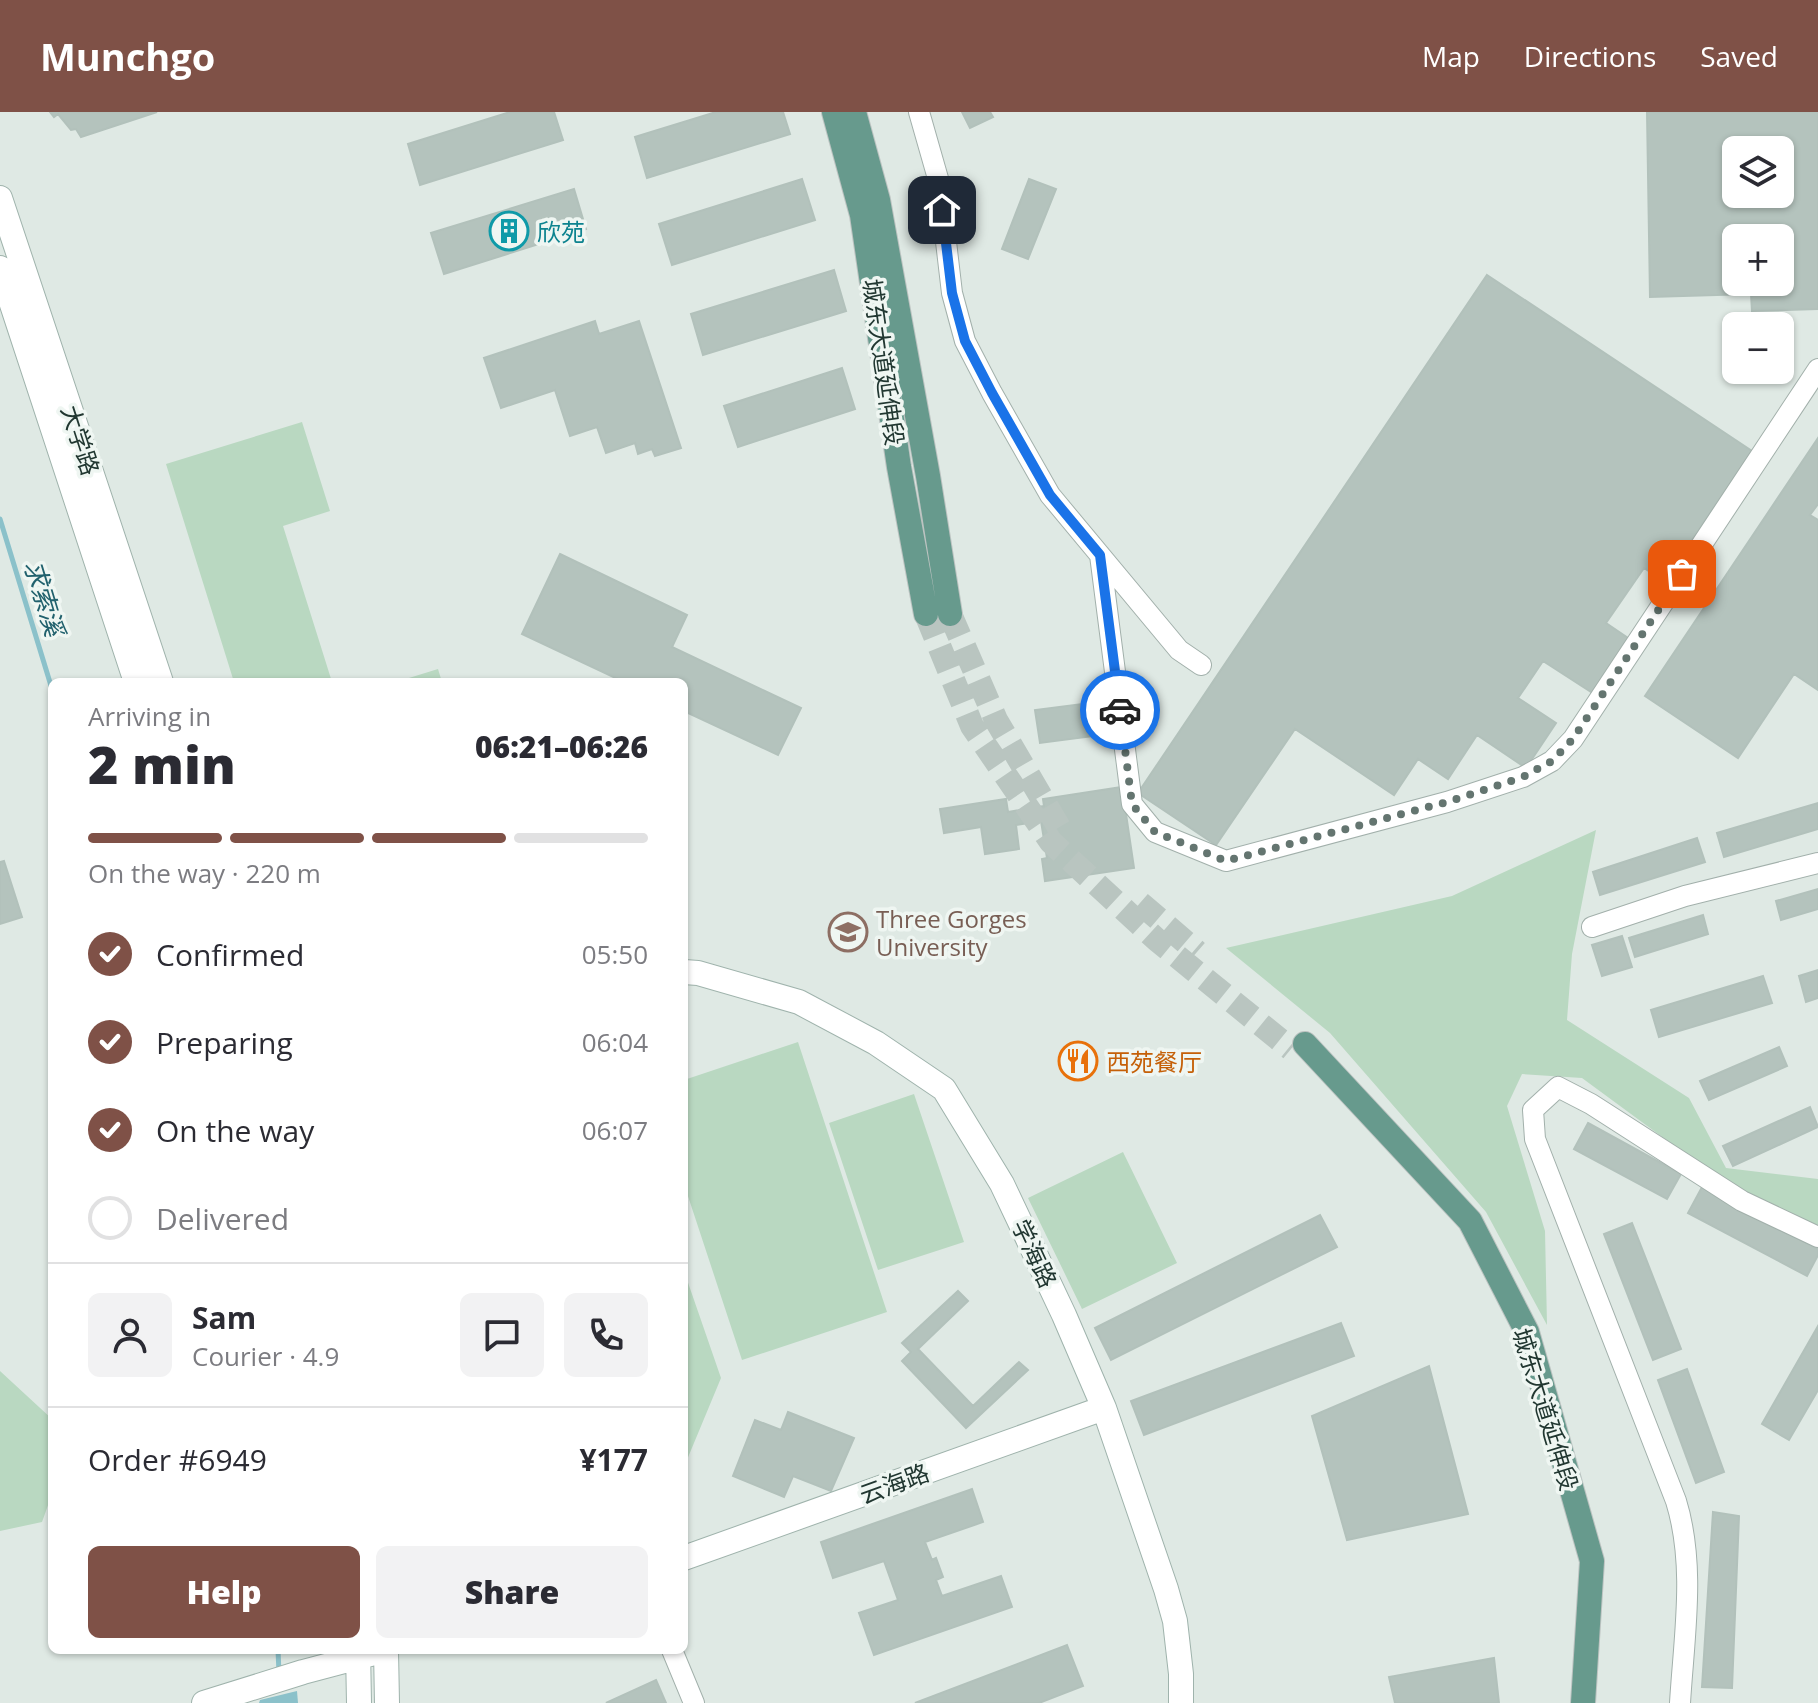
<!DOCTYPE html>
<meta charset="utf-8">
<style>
:root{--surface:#fff;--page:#f2f2f3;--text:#2b2b33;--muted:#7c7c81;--line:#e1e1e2;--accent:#7f5147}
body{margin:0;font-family:"Open Sans","Noto Sans SC",sans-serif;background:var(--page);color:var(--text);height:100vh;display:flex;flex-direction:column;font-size:30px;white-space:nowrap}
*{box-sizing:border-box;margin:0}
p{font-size:26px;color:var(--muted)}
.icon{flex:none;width:44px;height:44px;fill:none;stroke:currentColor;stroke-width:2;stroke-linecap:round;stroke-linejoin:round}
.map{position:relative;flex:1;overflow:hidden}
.details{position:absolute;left:48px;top:566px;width:640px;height:976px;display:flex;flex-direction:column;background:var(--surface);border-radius:12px;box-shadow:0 2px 6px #0004}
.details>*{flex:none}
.buttons{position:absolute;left:1722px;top:24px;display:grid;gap:16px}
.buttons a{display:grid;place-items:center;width:72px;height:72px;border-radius:12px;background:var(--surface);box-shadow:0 2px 6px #0004;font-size:40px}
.pin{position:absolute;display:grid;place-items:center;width:68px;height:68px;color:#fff;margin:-34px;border-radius:16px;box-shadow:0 4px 12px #0006}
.courier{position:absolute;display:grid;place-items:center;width:80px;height:80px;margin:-40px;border:6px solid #1a73e8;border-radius:50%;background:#fff;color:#222;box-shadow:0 2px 10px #0007}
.overview em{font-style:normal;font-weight:800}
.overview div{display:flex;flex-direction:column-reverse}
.overview{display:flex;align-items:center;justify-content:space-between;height:136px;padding:0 40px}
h1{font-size:52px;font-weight:800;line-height:60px}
.bar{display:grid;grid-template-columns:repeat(4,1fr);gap:12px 8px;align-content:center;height:96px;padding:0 40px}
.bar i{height:10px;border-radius:6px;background:var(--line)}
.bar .current{background:var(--accent)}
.bar p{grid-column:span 4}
.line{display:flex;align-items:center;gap:20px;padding:0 40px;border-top:2px solid var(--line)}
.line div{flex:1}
.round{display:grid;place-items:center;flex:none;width:84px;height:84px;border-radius:12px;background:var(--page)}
ol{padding:0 40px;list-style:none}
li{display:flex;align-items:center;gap:24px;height:88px}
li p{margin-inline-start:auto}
li .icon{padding:8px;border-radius:50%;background:var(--accent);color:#fff;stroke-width:4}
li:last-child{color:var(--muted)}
li i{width:44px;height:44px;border:4px solid var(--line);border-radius:50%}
.cta{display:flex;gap:16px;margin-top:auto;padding:16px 40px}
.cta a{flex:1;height:92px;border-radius:12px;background:var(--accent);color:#fff;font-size:32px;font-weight:800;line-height:92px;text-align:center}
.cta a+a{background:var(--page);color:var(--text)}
header{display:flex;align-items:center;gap:48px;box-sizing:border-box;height:112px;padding:0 40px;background:var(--accent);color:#fff}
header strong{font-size:38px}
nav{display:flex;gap:44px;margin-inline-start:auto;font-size:28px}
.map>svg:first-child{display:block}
.green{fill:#b9d8c1}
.water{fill:#8bc1ca}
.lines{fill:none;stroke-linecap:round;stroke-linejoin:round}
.stream{stroke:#8bc1ca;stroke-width:5}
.building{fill:#b4c3bd;stroke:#b2c1bb;stroke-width:2;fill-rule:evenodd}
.primary-tunnel{stroke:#b9c5c0;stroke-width:24;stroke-dasharray:24 12;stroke-linecap:butt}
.street-casing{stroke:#a2b0ab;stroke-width:22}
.secondary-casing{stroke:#9fb3ac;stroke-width:26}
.primary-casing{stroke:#bcc3c1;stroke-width:26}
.street{stroke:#fff;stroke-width:20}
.secondary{stroke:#fff;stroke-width:24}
.primary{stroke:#679a8d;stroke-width:24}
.done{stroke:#647570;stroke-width:8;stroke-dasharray:0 14.4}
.route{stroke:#1a73e8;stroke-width:10}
.labels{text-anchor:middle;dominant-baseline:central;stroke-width:7;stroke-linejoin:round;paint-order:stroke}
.culture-label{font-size:24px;fill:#0d838f;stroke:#eff6f2;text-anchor:start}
.street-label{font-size:24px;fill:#213731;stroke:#eff6f2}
.education-label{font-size:24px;fill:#785e54;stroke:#eff6f2;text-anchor:start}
.food-label{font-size:24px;fill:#c56008;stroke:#eff6f2;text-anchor:start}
.water-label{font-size:26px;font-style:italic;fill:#21616d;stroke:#eff6f2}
</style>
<header>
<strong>Munchgo</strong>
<nav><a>Map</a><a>Directions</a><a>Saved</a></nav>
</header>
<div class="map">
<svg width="1818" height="1591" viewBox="0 0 1818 1591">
<rect width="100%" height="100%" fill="#dfe9e4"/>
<path class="green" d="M302 310 330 399 283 414 332 570H234L166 352Z
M438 557 442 570H396Z
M1596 718 1572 842 1567 908 1689 986 1726 1056 1818 1067V1113L1752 1091 1582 966 1522 962 1507 994 1545 1119 1547 1213 1486 1100 1330 921 1226 836 1452 784Z
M798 930 887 1200 742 1248 684 1072V968Z
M914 982 964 1130 878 1158 829 1011Z
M1123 1040 1177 1151 1082 1197 1028 1086Z
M684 1159 721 1266 684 1355Z
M0 1259 52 1307V1382L42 1410 0 1419Z"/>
<path class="water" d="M297 1579 298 1591H259L260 1588Z"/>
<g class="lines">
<path class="stream" d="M0 407 52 577
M278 1538 279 1561"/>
</g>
<path class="building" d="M50 0H157L81 25 76 17 71 18 58 2 54 5Z
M510 0H554L563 28 420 73 408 32Z
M716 0H783L790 22 647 66 635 25Z
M962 0H990L993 5 970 16Z
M1647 0H1818V197L1752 199 1751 182 1650 185ZM1736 38H1780V82H1736ZM1736 126H1780V170H1736Z
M802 67 815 108 672 153 659 112Z
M1029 67 1056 77 1028 147 1002 137Z
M574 77 586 117 444 162 431 121Z
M834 158 846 199 703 243 691 202Z
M1487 163 1752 339 1664 469 1644 456 1606 511 1631 528 1594 582 1543 549 1518 586 1556 611 1526 656 1477 623 1448 667 1418 647 1394 683 1295 617 1216 733 1138 681Z
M595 209 599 222 639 209 681 336 655 344 652 337 638 342 635 331 606 341 597 315 570 324 555 278 501 296 484 246Z
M842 256 855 297 738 335 724 294Z
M1818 326V392L1810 403 1818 408V578L1794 562 1738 646 1645 584Z
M560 442 687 503 672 535 801 596 778 643 684 599V570H624L522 522Z
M1113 588 1117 621 1040 631 1035 598Z
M1122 675 1134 756 1045 769 1042 747 1047 746 1041 709 1016 713 1019 737 985 742 981 715 944 721 940 697 1006 687 1008 700 1044 694 1043 687Z
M1818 691V717L1724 745 1717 721Z
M1697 726 1705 750 1600 783 1593 760Z
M4 749 22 805 0 812V750Z
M1818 777V797L1781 808 1776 789Z
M1703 803 1708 822 1635 845 1629 826Z
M1622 824 1632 855 1602 864 1592 833Z
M1818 858V886L1806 890 1799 864Z
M1763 864 1772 891 1659 925 1651 898Z
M1779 935 1787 954 1709 988 1700 969Z
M1810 995 1818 1015 1733 1054 1723 1034Z
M1588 1011 1681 1062 1667 1087 1574 1037Z
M1702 1075 1818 1137V1143L1807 1164 1688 1101Z
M1320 1103 1337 1135 1111 1248 1095 1216Z
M1632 1111 1681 1237 1653 1248 1604 1122Z
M958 1179 968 1189 918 1237 973 1294 1019 1250 1028 1258 966 1316 902 1249 911 1240 902 1231Z
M1341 1211 1354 1244 1144 1323 1131 1289Z
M1818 1214V1278L1789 1328 1762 1312Z
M1429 1254 1468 1402 1347 1428 1312 1304Z
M1687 1257 1724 1360 1696 1371 1658 1268Z
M788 1300 854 1326 831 1379 793 1364 784 1385 733 1364 755 1308 781 1318Z
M972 1377 983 1410 925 1430 932 1448 936 1446 943 1465 936 1468 942 1484 1001 1464 1012 1495 874 1543 859 1501 898 1488 884 1449 833 1466 821 1430Z
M1713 1400 1739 1404 1732 1576 1702 1575Z
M1067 1533 1083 1574 1039 1591H915Z
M1494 1546 1499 1591H1395L1389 1565Z
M656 1568 666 1591H606Z"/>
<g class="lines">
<path class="primary-tunnel" d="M926 502 972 614 1051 730 1157 828 1291 937
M950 502 996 608 1060 717
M1140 791 1197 840"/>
<g class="street-casing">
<path id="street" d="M919 0 939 70 952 181 965 229 992 281 1050 383 1179 538 1201 553
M1100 443 1132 692 1155 720 1226 749 1447 690 1523 665 1552 649 1573 627 1818 257
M1592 815 1685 784 1818 751
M672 1538 694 1591
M1680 1591C1684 1524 1696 1454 1676 1389L1535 1027 1533 998 1558 975 1591 992 1742 1089 1818 1125"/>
</g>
<g class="secondary-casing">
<path id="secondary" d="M0 86 161 570
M0 156 136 570
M684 860 698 861 799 890 876 931 944 977 1002 1072 1064 1203 1104 1296 1166 1477 1175 1509 1181 1562V1591
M684 1446 1104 1296
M358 1538 359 1591
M204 1591 303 1560 386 1538 387 1591"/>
</g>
<g class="primary-casing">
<path id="primary" d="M834 0 862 103 899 355 926 502
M854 0 878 88 928 364 950 502
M1305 932 1470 1109 1527 1220 1592 1449 1583 1591"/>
</g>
<use href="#street" class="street"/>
<use href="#secondary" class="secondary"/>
<use href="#primary" class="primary"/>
</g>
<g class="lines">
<path class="done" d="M1120 598 1132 692 1155 720 1226 749 1447 690 1523 665 1552 649 1573 627 1682 462"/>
<path class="route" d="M942 98 952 181 965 229 992 281 1050 383 1100 443 1120 598"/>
</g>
<defs>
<g id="building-ring" transform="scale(2)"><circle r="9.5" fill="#eff6f2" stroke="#0f9aa8" stroke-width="1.5"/><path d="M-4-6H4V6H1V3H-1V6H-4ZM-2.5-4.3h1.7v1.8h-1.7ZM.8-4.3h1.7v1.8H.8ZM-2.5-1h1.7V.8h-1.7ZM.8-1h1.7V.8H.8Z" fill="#0f9aa8"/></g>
<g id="university-ring" transform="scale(2)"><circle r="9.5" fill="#eff6f2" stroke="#8d6e63" stroke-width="1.5"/><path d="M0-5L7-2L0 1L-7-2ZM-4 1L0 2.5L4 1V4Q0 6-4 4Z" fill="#8d6e63"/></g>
<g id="restaurant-ring" transform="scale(2)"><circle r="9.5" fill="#eff6f2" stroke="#e8710a" stroke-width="1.5"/><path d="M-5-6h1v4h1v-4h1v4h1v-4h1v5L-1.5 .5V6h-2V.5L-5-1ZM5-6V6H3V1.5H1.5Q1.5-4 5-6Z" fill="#e8710a"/></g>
</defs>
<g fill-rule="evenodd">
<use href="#building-ring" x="509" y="119"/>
<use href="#university-ring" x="848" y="820"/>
<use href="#restaurant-ring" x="1078" y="949"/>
</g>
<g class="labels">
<g class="culture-label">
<text x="537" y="119">欣苑</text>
</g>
<g class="street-label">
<text transform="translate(884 250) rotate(82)">城东大道延伸段</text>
<text transform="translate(81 328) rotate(72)">大学路</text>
<text transform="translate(1035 1141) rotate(65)">学海路</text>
<text transform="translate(1546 1297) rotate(73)">城东大道延伸段</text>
<text transform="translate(894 1371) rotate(-20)">云海路</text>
</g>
<g class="education-label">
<text x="876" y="806">Three Gorges<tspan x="876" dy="28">University</tspan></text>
</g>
<g class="food-label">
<text x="1106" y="949">西苑餐厅</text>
</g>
<g class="water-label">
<text transform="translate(45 486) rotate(73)">求索溪</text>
</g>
</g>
</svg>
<div class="buttons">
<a><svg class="icon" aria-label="layers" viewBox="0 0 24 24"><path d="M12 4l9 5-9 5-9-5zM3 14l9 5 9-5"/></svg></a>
<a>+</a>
<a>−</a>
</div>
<div class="pin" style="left:1682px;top:462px;background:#ea580c"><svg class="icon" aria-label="bag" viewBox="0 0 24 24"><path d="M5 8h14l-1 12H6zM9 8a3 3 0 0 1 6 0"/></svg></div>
<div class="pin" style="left:942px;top:98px;background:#1f2937"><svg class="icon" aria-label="home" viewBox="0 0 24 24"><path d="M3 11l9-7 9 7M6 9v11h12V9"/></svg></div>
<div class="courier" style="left:1120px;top:598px"><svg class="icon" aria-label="car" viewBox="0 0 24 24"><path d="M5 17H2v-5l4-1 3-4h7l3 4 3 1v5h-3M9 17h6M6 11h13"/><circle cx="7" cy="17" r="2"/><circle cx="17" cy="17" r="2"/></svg></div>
<section class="details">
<div class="overview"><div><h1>2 min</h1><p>Arriving in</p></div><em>06:21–06:26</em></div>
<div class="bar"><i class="current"></i><i class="current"></i><i class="current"></i><i></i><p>On the way · 220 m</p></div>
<ol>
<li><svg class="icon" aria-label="check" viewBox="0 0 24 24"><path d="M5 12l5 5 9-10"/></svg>Confirmed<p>05:50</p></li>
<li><svg class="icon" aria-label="check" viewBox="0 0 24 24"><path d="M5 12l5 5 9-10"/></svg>Preparing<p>06:04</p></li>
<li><svg class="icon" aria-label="check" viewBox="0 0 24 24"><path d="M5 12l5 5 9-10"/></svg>On the way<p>06:07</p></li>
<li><i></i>Delivered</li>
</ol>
<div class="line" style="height:144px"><a class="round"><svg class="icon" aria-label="person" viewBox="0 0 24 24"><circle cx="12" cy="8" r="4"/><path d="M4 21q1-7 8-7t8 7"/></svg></a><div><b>Sam</b><p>Courier · 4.9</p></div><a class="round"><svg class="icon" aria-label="chat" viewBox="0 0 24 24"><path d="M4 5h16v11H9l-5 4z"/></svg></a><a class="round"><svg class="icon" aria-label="phone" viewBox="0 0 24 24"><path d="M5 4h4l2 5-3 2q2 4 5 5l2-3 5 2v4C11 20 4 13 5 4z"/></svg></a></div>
<div class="line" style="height:104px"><div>Order #6949</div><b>¥177</b></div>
<div class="cta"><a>Help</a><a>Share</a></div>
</section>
</div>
